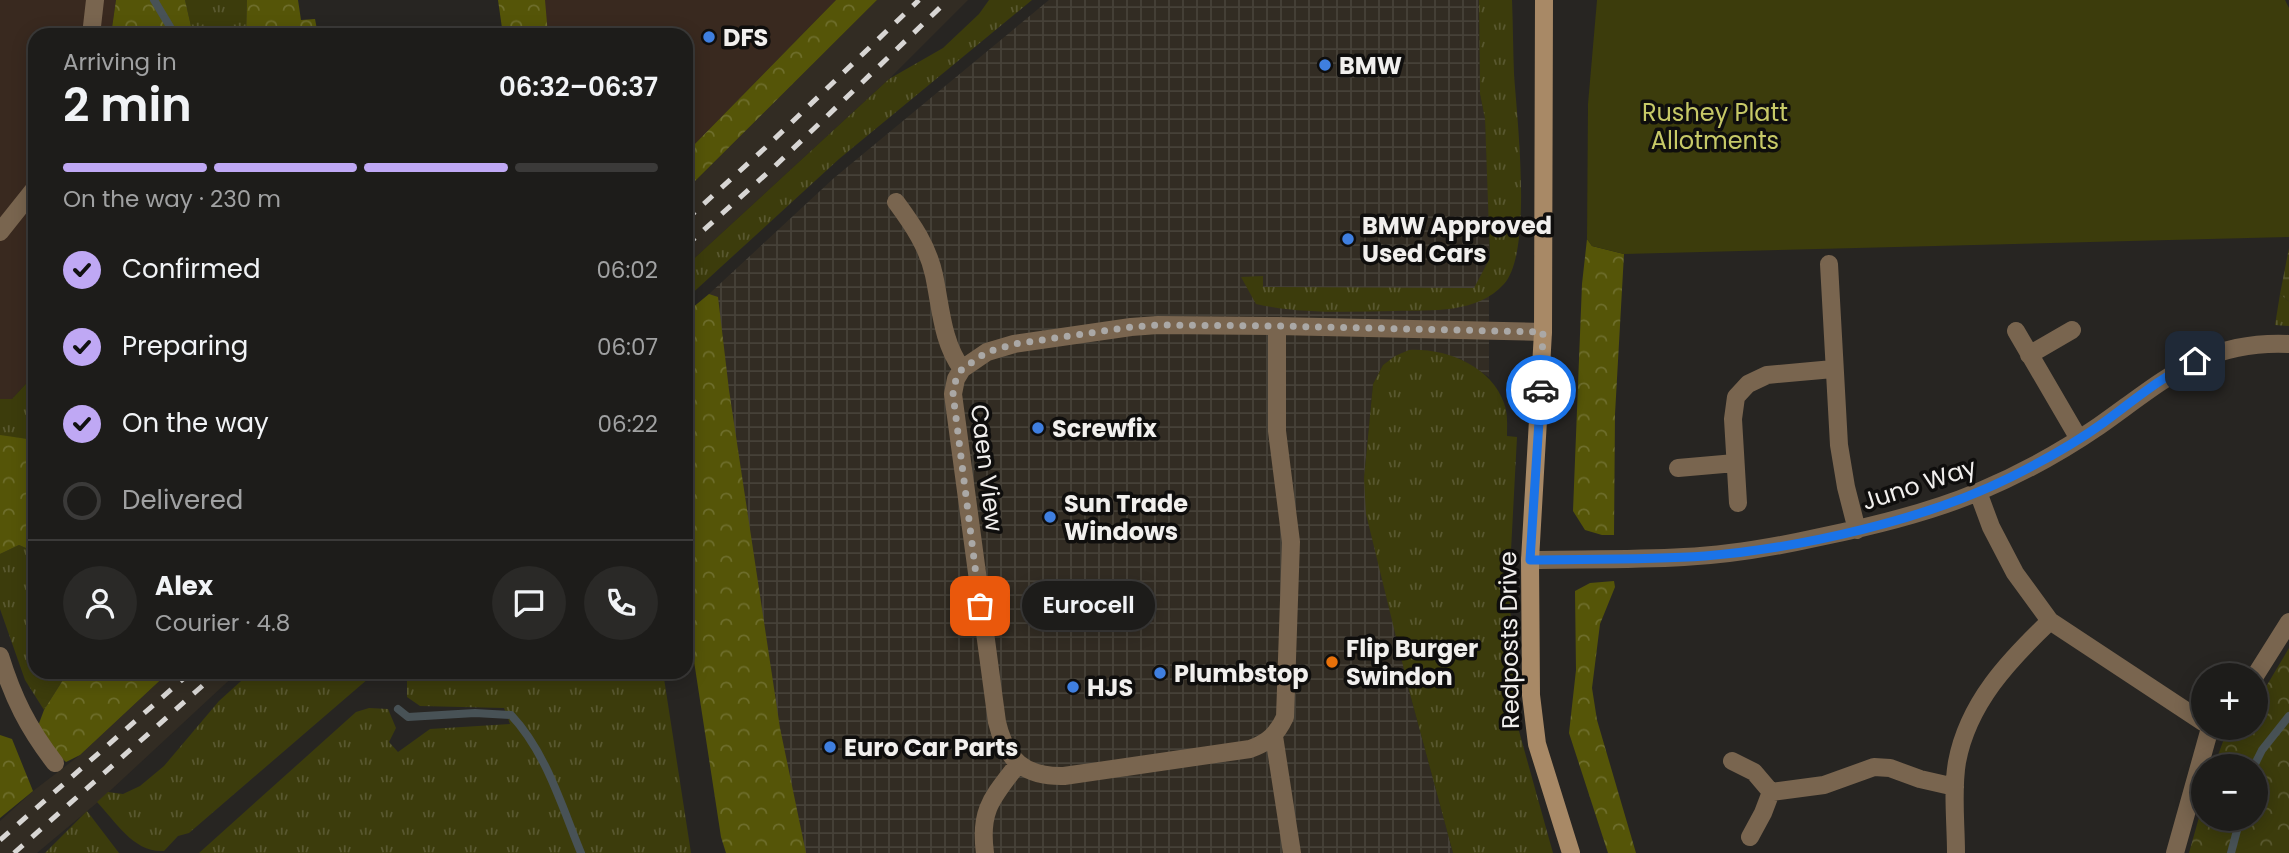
<!DOCTYPE html>
<meta charset="utf-8">
<style>
:root{--surface:#1d1c1a;--page:#2a2927;--text:#f1f3f6;--muted:#a0a1a2;--line:#3b3a39;--accent:#bfa8f4}
body{margin:0;font-family:Poppins,sans-serif;background:var(--page);color:var(--text);height:100vh;display:flex;flex-direction:column;font-size:26px;white-space:nowrap}
*{box-sizing:border-box;margin:0}
p{font-size:23px;color:var(--muted)}
.icon{flex:none;width:38px;height:38px;fill:none;stroke:currentColor;stroke-width:2;stroke-linecap:round;stroke-linejoin:round}
.map{position:relative;flex:1;overflow:hidden}
.details{position:absolute;left:28px;top:28px;width:665px;height:651px;display:flex;flex-direction:column;background:var(--surface);border-radius:21px;box-shadow:0 4px 18px #0003,0 0 0 2px var(--line)}
.details>*{flex:none}
.controls{position:absolute;left:2191px;top:663px;display:grid;gap:14px}
.controls a{display:grid;place-items:center;width:77px;height:77px;border-radius:50%;background:var(--surface);box-shadow:0 4px 18px #0003,0 0 0 2px var(--line);font-size:35px}
.pin{position:absolute;display:grid;place-items:center;width:60px;height:60px;color:#fff;margin:-30px;border-radius:14px;box-shadow:0 4px 10px #0006}
.courier{position:absolute;display:grid;place-items:center;width:70px;height:70px;margin:-35px;border:5px solid #1a73e8;border-radius:50%;background:#fff;color:#222;box-shadow:0 2px 9px #0007}
.bubble{position:absolute;height:49px;border-radius:24px;background:var(--surface);box-shadow:0 4px 18px #0003,0 0 0 2px var(--line);font-size:23px;font-weight:600;line-height:49px;text-align:center}
.summary em{font-style:normal;font-weight:600}
.summary div{display:flex;flex-direction:column-reverse}
.summary{display:flex;align-items:center;justify-content:space-between;height:119px;padding:0 35px}
h1{font-size:46px;font-weight:600;line-height:52px}
.bar{display:grid;grid-template-columns:repeat(4,1fr);gap:10px 7px;align-content:center;height:84px;padding:0 35px}
.bar i{height:9px;border-radius:5px;background:var(--line)}
.bar .active{background:var(--accent)}
.bar p{grid-column:span 4}
.line{display:flex;align-items:center;gap:18px;padding:0 35px;border-top:2px solid var(--line)}
.line div{flex:1}
.round{display:grid;place-items:center;flex:none;width:74px;height:74px;border-radius:37px;background:var(--page)}
ol{padding:0 35px;list-style:none}
li{display:flex;align-items:center;gap:21px;height:77px}
li p{margin-inline-start:auto}
li .icon{padding:7px;border-radius:50%;background:var(--accent);color:#111;stroke-width:4}
li:last-child{color:var(--muted)}
li i{width:38px;height:38px;border:4px solid var(--line);border-radius:50%}
.map>svg:first-child{display:block}
.commercial{fill:#39291f}
.industrial{fill:url(#industrial-grid)}
.built{fill:#322c23}
.grass{fill:url(#grass-tufts)}
.forest{fill:url(#forest-crowns)}
.wetland{fill:url(#wetland-marsh)}
.park{fill:url(#park-crowns)}
.garden{fill:#3c3c0c}
.lines{fill:none;stroke-linecap:round;stroke-linejoin:round}
.stream{stroke:#485256;stroke-width:8}
.street{stroke:#79654f;stroke-width:18}
.secondary{stroke:#a88966;stroke-width:18}
.rail{stroke:#d8d6d4;stroke-width:5;stroke-dasharray:12 12;stroke-linecap:butt}
.done{stroke:#aaa8a6;stroke-width:7;stroke-dasharray:0 12.6}
.route{stroke:#1a73e8;stroke-width:9}
.shop-dot{fill:#3f7fe0;stroke:#0f0e0d;stroke-width:2.5}
.food-dot{fill:#e8710a;stroke:#0f0e0d;stroke-width:2.5}
.labels{text-anchor:middle;dominant-baseline:central;stroke-width:7;stroke-linejoin:round;paint-order:stroke}
.poi-label{font-size:24px;font-weight:bold;fill:#f1efed;stroke:#0f0e0d;text-anchor:start}
.park-label{font-size:24px;fill:#c7c967;stroke:#0f0e0d}
.street-label{font-size:24px;fill:#f1efed;stroke:#0f0e0d}
</style>
<div class="map">
<svg width="2289" height="853" viewBox="0 0 2289 853">
<defs>
<pattern id="industrial-grid" width="8" height="8" patternUnits="userSpaceOnUse" patternTransform="scale(1.75)"><rect width="8" height="8" fill="#322c23"/><path d="M0 4h8M4 0v8" fill="none" stroke="#464138"/></pattern>
<pattern id="grass-tufts" width="24" height="20" patternUnits="userSpaceOnUse" patternTransform="scale(1.75)"><rect width="24" height="20" fill="#3c3c0c"/><path d="M3 7l-1-3M5 7V3M7 7l1-3M15 17l-1-3M17 17v-4M19 17l1-3" fill="none" stroke="#595830"/></pattern>
<pattern id="forest-crowns" width="20" height="18" patternUnits="userSpaceOnUse" patternTransform="scale(1.75)"><rect width="20" height="18" fill="#555508"/><path d="M2 6a3 3 0 1 1 6 0M12 15a3 3 0 1 1 6 0" fill="none" stroke="#6e6e2c"/></pattern>
<pattern id="wetland-marsh" width="20" height="14" patternUnits="userSpaceOnUse" patternTransform="scale(1.75)"><rect width="20" height="14" fill="#3c3c0c"/><path d="M1 5h8M5 5V1M11 12h8M15 12V8" fill="none" stroke="#595830"/></pattern>
<pattern id="park-crowns" width="20" height="18" patternUnits="userSpaceOnUse" patternTransform="scale(1.75)"><rect width="20" height="18" fill="#3c3c0c"/><path d="M2 6a3 3 0 1 1 6 0M12 15a3 3 0 1 1 6 0" fill="none" stroke="#595830"/></pattern>
</defs>
<rect width="100%" height="100%" fill="#272522"/>
<path class="commercial" d="M0 0H116L111 35H35V374L12 399H0Z
M524 0H836L686 153V35H529Z"/>
<path class="industrial" d="M1049 0H1479L1480 94 1485 119 1489 211V377L1462 360 1422 350 1395 356 1383 365 1373 384 1364 478 1410 694 1453 853H772L703 320 709 294 834 178Z"/>
<path class="built" d="M877 0H968L889 79 686 266V190Z
M169 672H238L98 802 37 853H0V821L33 791 80 755Z"/>
<path class="grass" d="M185 0H247L246 35H193Z
M989 0H1032L839 159 686 299V266L889 79 943 48 979 14Z
M1479 0H1512C1513 25 1513 50 1514 74 1517 119 1533 252 1504 284 1477 314 1432 310 1394 311 1348 312 1301 314 1256 304L1241 277 1263 276V287L1474 288 1490 258 1485 119 1480 94Z
M2280 294 2289 302V326L2275 325Z
M1409 350C1446 348 1491 366 1504 403 1508 413 1507 425 1507 436L1517 437 1509 588 1517 724 1553 853H1453L1410 694 1366 514 1364 478 1373 384 1383 365 1395 356Z
M35 374V434L28 439 0 436V399H12Z
M19 545 35 552V672H68L44 710 25 680 0 609V554Z
M251 672H376L189 833 178 836 164 851C134 853 116 822 97 802L108 792 123 794 140 786 164 766 219 701Z
M407 672H663L691 853H199L356 712 369 708 388 709 396 728 389 742 398 752 430 729 510 724 504 708 420 706 407 697Z
M87 811 119 853H45Z"/>
<path class="forest" d="M116 0H185L193 35H111Z
M247 0H298L301 20 315 19 318 35H246Z
M498 0H545L548 35H503Z
M836 0H877L686 190V153Z
M1587 239 1592 246 1624 254 1615 414 1614 535H1602L1585 530 1573 511 1582 284Z
M709 294 718 297 729 390 780 728 806 853H726L721 837 686 609V313Z
M35 434V552L19 545 0 554V435L28 439Z
M1614 581 1615 587 1600 624 1592 688 1597 720 1636 853H1608L1569 733 1576 670 1575 591 1590 583Z
M68 672H169L80 755 66 762 46 744 38 726 44 710Z
M0 735 12 739 33 791 0 818Z"/>
<path class="wetland" d="M2289 248V302L2280 294Z"/>
<path class="park" d="M2289 648V853H2189L2203 803V819H2256V766H2214L2228 728H2256V692L2267 685Z"/>
<path class="garden" d="M1597 0H2285L2289 8V237L1624 254 1592 246 1587 239 1588 104Z"/>
<g class="lines">
<path class="stream" d="M154 0 175 35
M398 709 408 717 475 713 511 715C546 752 562 807 581 853
M2254 766 2262 750 2289 716
M2231 853 2240 819"/>
<path class="street" d="M91 35 95 0
M896 202C913 225 928 247 934 275 941 308 942 342 962 369
M0 232 35 188
M1829 264 1839 445 1846 487 1857 530
M1277 326V431L1291 542 1285 717C1277 734 1268 743 1250 749L1064 776C1024 777 1006 760 997 722L953 394 956 379 962 369 987 352 1014 344 1131 327 1158 325 1277 326 1543 332
M2016 331 2079 439
M2029 355 2072 330
M1678 468 1735 463
M1978 492 1991 527 2015 573 2050 621 2203 722
M1738 503 1733 419 1736 397 1748 384 1767 375 1833 369
M1530 560C1581 559 1632 560 1684 557 1730 555 1775 547 1820 537 1874 526 1928 513 1978 492 2021 474 2061 452 2099 426 2163 381 2204 340 2289 344
M0 656C13 698 28 728 55 763
M2255 676 2289 622
M1274 736 1292 853
M1732 761 1754 772 1771 792 1824 785 1874 767 1890 768 1920 779 1955 787
M1750 837 1763 813 1771 792
M985 853C979 809 993 797 1018 764
M1956 853C1956 823 1952 791 1957 762 1968 703 2009 660 2050 621
M2175 853 2210 728"/>
<path class="secondary" d="M1544 0 1543 332 1530 560 1531 695 1537 744 1571 853"/>
<path class="rail" d="M686 220 765 148 919 0
M686 246 774 167 948 0
M0 840 191 672
M14 853 218 672"/>
</g>
<g class="lines">
<path class="done" d="M980 606 953 394 956 379 962 369 987 352 1014 344 1131 327 1158 325 1277 326 1543 332 1541 390"/>
<path class="route" d="M1541 390 1530 560C1588 559 1647 560 1705 556 1801 548 1925 520 2011 477 2043 461 2074 444 2103 423 2133 401 2161 377 2195 361"/>
</g>
<g class="shop-dot">
<circle cx="709" cy="37" r="7"/>
<circle cx="1325" cy="65" r="7"/>
<circle cx="1348" cy="239" r="7"/>
<circle cx="1038" cy="428" r="7"/>
<circle cx="1050" cy="517" r="7"/>
<circle cx="1160" cy="673" r="7"/>
<circle cx="1073" cy="687" r="7"/>
<circle cx="830" cy="747" r="7"/>
</g>
<circle class="food-dot" cx="1332" cy="662" r="7"/>
<g class="labels">
<g class="poi-label">
<text x="723" y="37">DFS</text>
<text x="1339" y="65">BMW</text>
<text x="1362" y="225">BMW Approved<tspan x="1362" dy="28">Used Cars</tspan></text>
<text x="1052" y="428">Screwfix</text>
<text x="1064" y="503">Sun Trade<tspan x="1064" dy="28">Windows</tspan></text>
<text x="1346" y="648">Flip Burger<tspan x="1346" dy="28">Swindon</tspan></text>
<text x="1174" y="673">Plumbstop</text>
<text x="1087" y="687">HJS</text>
<text x="844" y="747">Euro Car Parts</text>
</g>
<g class="park-label">
<text x="1715" y="112">Rushey Platt<tspan x="1715" dy="28">Allotments</tspan></text>
</g>
<g class="street-label">
<text transform="translate(987 468) rotate(83)">Caen View</text>
<text transform="translate(1919 484) rotate(-18)">Juno Way</text>
<text transform="translate(1509 640) rotate(-91)">Redposts Drive</text>
</g>
</g>
</svg>
<div class="controls">
<a>+</a>
<a>−</a>
</div>
<div class="pin" style="left:980px;top:606px;background:#ea580c"><svg class="icon" aria-label="bag" viewBox="0 0 24 24"><path d="M5 8h14l-1 12H6zM9 8a3 3 0 0 1 6 0"/></svg></div>
<div class="pin" style="left:2195px;top:361px;background:#1f2937"><svg class="icon" aria-label="home" viewBox="0 0 24 24"><path d="M3 11l9-7 9 7M6 9v11h12V9"/></svg></div>
<div class="courier" style="left:1541px;top:390px"><svg class="icon" aria-label="car" viewBox="0 0 24 24"><path d="M5 17H2v-5l4-1 3-4h7l3 4 3 1v5h-3M9 17h6M6 11h13"/><circle cx="7" cy="17" r="2"/><circle cx="17" cy="17" r="2"/></svg></div>
<div class="bubble" style="left:1022px;top:581px;width:133px">Eurocell</div>
<section class="details">
<div class="summary"><div><h1>2 min</h1><p>Arriving in</p></div><em>06:32–06:37</em></div>
<div class="bar"><i class="active"></i><i class="active"></i><i class="active"></i><i></i><p>On the way · 230 m</p></div>
<ol>
<li><svg class="icon" aria-label="check" viewBox="0 0 24 24"><path d="M5 12l5 5 9-10"/></svg>Confirmed<p>06:02</p></li>
<li><svg class="icon" aria-label="check" viewBox="0 0 24 24"><path d="M5 12l5 5 9-10"/></svg>Preparing<p>06:07</p></li>
<li><svg class="icon" aria-label="check" viewBox="0 0 24 24"><path d="M5 12l5 5 9-10"/></svg>On the way<p>06:22</p></li>
<li><i></i>Delivered</li>
</ol>
<div class="line" style="height:126px"><a class="round"><svg class="icon" aria-label="person" viewBox="0 0 24 24"><circle cx="12" cy="8" r="4"/><path d="M4 21q1-7 8-7t8 7"/></svg></a><div><b>Alex</b><p>Courier · 4.8</p></div><a class="round"><svg class="icon" aria-label="chat" viewBox="0 0 24 24"><path d="M4 5h16v11H9l-5 4z"/></svg></a><a class="round"><svg class="icon" aria-label="phone" viewBox="0 0 24 24"><path d="M5 4h4l2 5-3 2q2 4 5 5l2-3 5 2v4C11 20 4 13 5 4z"/></svg></a></div>
</section>
</div>
